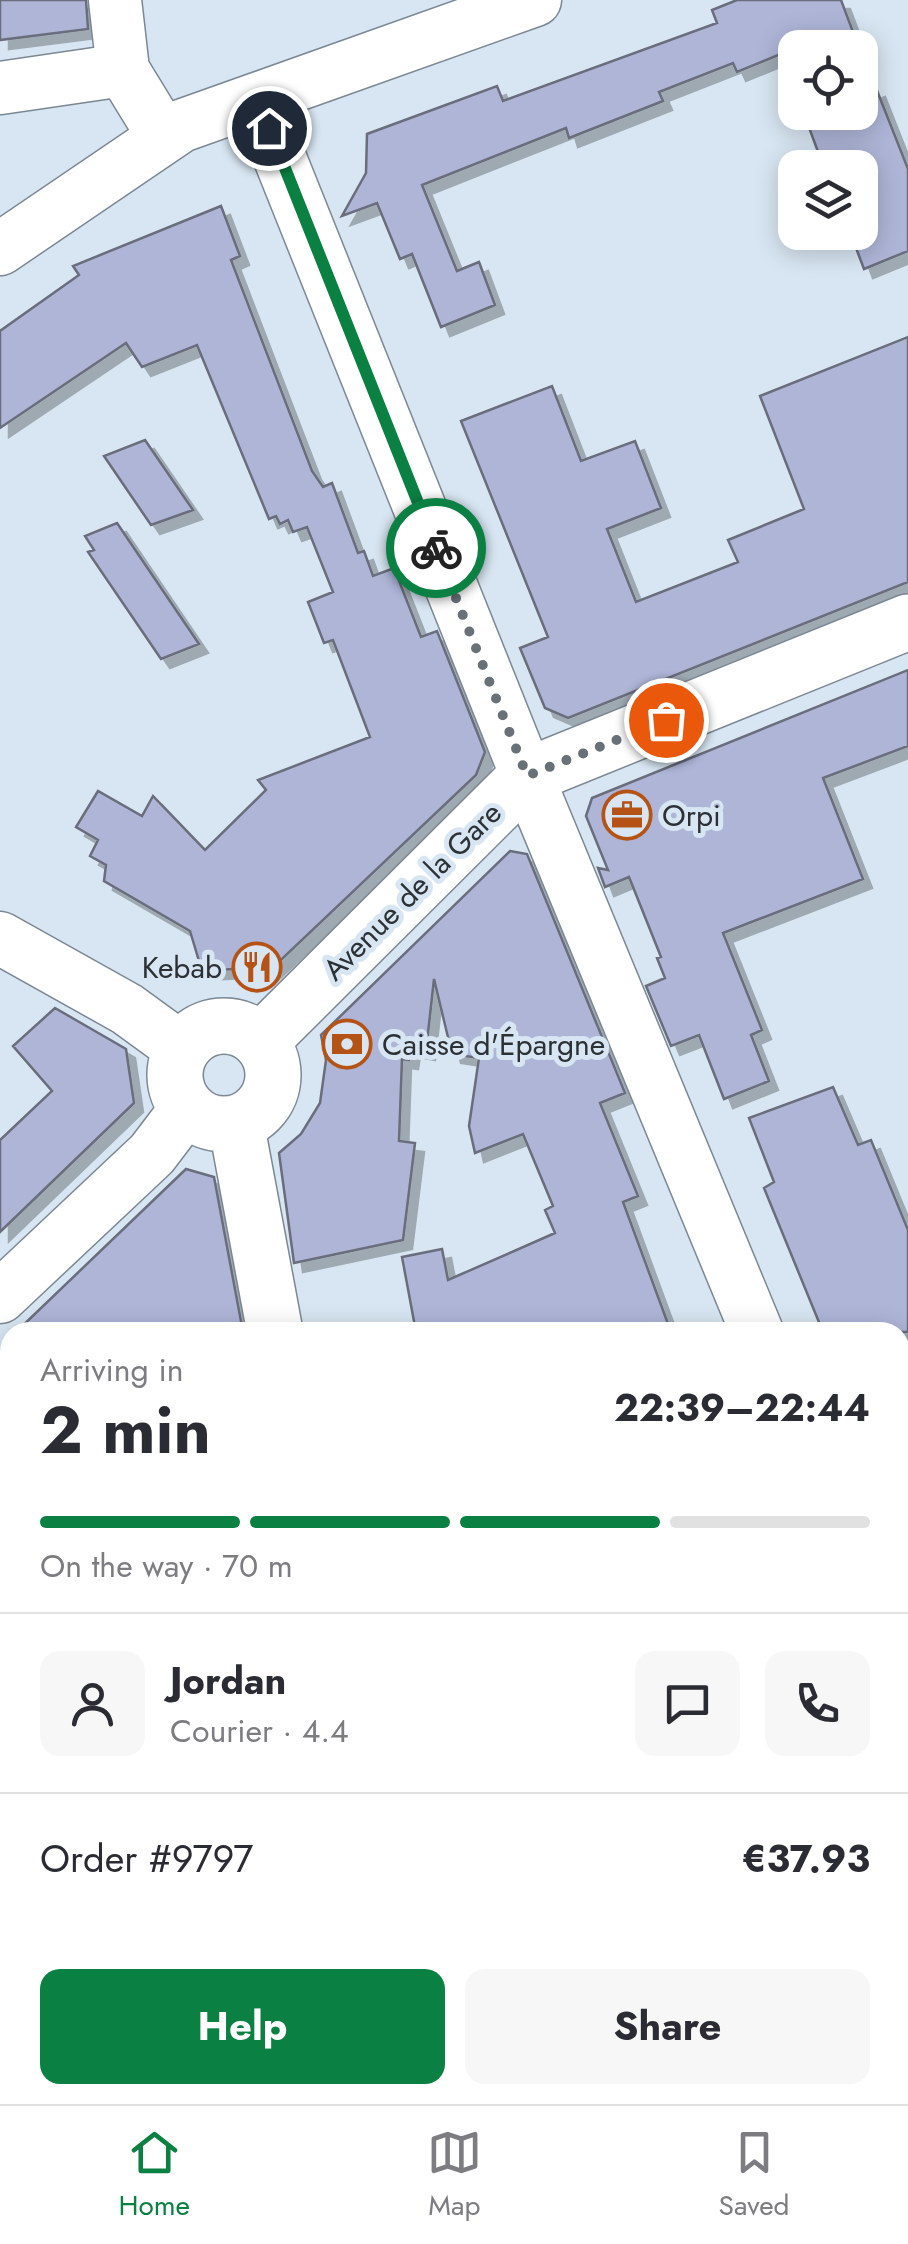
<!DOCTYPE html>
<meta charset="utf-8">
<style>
:root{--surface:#fff;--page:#f7f7f7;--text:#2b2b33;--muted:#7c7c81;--line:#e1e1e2;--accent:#0b8043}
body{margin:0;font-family:Jost,sans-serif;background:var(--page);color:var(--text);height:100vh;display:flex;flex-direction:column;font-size:38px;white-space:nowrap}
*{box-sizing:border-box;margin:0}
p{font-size:32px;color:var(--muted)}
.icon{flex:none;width:55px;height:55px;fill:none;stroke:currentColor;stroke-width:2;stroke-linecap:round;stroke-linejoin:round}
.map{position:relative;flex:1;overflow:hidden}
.side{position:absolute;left:0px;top:1322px;width:910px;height:782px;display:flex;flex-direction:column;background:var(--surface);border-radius:30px 30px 0 0;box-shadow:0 5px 25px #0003}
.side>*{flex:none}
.controls{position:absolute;left:778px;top:30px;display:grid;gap:20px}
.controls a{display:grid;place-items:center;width:100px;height:100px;border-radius:20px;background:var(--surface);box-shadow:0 5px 25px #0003;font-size:50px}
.pin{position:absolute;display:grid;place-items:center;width:85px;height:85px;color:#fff;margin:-42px;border:5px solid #fff;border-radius:50%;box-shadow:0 2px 10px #0007}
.courier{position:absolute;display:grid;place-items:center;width:100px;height:100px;margin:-50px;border:8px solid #0b8043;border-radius:50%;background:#fff;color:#222;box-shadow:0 2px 12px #0007}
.head em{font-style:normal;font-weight:700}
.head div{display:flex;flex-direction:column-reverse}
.head{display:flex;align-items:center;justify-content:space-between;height:170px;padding:0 40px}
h1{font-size:65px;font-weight:700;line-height:75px}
.bar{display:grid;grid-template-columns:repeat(4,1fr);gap:15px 10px;align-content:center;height:120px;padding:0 40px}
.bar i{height:12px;border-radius:8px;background:var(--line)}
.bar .current{background:var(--accent)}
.bar p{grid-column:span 4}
.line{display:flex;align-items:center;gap:25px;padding:0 40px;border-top:2px solid var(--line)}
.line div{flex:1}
.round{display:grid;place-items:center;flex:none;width:105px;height:105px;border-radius:20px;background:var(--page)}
.primary-button{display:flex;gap:20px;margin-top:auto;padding:20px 40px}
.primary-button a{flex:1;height:115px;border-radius:20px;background:var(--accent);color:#fff;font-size:40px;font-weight:700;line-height:115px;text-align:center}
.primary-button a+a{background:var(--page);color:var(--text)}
.dock{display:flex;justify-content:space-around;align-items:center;height:140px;border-top:2px solid var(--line);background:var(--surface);font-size:28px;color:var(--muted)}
.dock a{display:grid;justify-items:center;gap:5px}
.dock .current{color:var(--accent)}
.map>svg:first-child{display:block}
.building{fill:#aeb5d7;stroke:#6a6d7b;stroke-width:2.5;filter:url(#shadow)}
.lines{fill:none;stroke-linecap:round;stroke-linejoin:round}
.street-casing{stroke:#7b8893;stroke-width:55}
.secondary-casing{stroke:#7b8893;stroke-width:58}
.street{stroke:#fff;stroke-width:52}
.secondary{stroke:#fff;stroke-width:55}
.done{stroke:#687078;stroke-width:10;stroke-dasharray:0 18}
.route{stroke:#0b8043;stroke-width:12}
.labels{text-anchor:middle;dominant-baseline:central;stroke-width:10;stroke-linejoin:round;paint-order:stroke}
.poi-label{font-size:30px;fill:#2c3136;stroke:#d8e6f3;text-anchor:start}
.street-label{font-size:30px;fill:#2c3136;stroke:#d8e6f3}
</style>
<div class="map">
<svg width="908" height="2104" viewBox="0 0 908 2104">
<defs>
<filter id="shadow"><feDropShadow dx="9" dy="9" stdDeviation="0" flood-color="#0004"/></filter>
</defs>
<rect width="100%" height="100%" fill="#d8e6f3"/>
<path class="building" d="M0 0H86L88 29 0 40Z
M737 0H841L859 48H795L737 72 733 63 659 92 663 101 569 138 566 128 422 185 457 271 479 262 495 305 441 327 412 254 400 259 377 203 342 216 366 173 367 134 497 86 503 101 717 23 712 10Z
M876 88 908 169V251L864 269 850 232H860V168H824L807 122 821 117V112H860V95Z
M221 206 240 256 231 260 312 471 323 487 332 483 358 553 364 551 373 576 394 568 421 637 437 631 485 752 476 775 264 976 233 969 202 971 190 931 104 881 106 865 90 856 98 840 76 827 98 791 142 816 153 796 205 850 266 790 258 780 370 737 333 640 324 643 308 602 333 592 307 527 293 532 288 520 280 524 276 516 269 519 197 345 142 367 126 343 0 428V331L79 275 73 266Z
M908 337V582L568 718 545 708 520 648 548 637 461 421 552 386 581 461 635 441 661 508 607 529 636 602 738 562 728 540 804 509 760 396Z
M145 440 193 510 151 525 104 456Z
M117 523 199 644 161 659 88 552 94 550 85 536Z
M908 670V746L823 778 863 879 723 933 762 1030 751 1035 769 1081 724 1099 699 1035 671 1046 646 986 665 978 657 958 661 957 629 877 605 887 598 868 608 870 586 816 592 798Z
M510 851 527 854 625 1093 600 1103 638 1196 623 1202 671 1332H416L402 1257 442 1249 448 1280 555 1233 545 1210 553 1206 523 1134 475 1153 469 1126 479 1058 452 1054 434 979 426 1051 411 1048 409 1060 402 1059 399 1141 415 1143 403 1240 294 1263 279 1153 301 1134 320 1103 326 1060 321 1035Z
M55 1008 126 1049 134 1103 0 1232V1140L52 1091 13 1046Z
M833 1087 858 1145 871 1140 908 1230V1332H823L764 1188 774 1182 749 1118Z
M186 1169 214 1177 243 1332H16Z"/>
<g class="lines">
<g class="street-casing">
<path id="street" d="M115 0 123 70 164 137
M0 88 123 70
M257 101 527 776 757 1332
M0 249 181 126 535 0
M0 938 127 1009 182 1049
M0 1297 152 1154 187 1108
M900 1679 908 1699
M0 1956 10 1954
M865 2104 882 2095"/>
</g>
<g class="secondary-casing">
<path id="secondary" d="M175 1075a49 49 0 1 1 98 0a49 49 0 1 1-98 0Z
M261 1041 527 776 908 622
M236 1123 275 1332
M418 2095 419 2104"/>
</g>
<use href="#street" class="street"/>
<use href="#secondary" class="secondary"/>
</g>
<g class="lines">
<path class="done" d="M436 548 527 776 666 720"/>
<path class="route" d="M269 128 436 548"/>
</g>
<defs>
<g id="office-ring" transform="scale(2.5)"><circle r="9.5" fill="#d8e6f3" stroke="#b55316" stroke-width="1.5"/><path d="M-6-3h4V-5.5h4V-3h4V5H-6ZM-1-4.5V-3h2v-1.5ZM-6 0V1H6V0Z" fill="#b55316"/></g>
<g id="restaurant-ring" transform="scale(2.5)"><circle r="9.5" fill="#d8e6f3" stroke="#b55316" stroke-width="1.5"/><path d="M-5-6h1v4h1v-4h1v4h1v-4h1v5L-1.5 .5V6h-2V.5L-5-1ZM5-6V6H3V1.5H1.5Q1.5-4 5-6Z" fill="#b55316"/></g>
<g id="bank-ring" transform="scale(2.5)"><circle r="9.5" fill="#d8e6f3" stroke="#b55316" stroke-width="1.5"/><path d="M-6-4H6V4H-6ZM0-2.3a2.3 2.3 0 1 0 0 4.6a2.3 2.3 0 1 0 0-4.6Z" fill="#b55316"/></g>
</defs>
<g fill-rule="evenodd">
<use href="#office-ring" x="627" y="815"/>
<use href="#restaurant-ring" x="257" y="967"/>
<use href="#bank-ring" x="347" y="1044"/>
</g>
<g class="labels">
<g class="poi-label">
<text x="662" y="815">Orpi</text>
<text x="222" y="967" text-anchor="end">Kebab</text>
<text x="382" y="1044">Caisse d'Épargne</text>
</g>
<g class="street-label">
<text transform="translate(412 891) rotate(-45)">Avenue de la Gare</text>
</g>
</g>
</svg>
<div class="controls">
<a><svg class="icon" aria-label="locate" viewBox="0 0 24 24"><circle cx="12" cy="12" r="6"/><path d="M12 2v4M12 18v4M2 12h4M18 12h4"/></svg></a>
<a><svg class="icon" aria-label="layers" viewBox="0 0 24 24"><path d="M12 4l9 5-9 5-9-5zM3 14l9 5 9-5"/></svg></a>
</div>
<div class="pin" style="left:666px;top:720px;background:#ea580c"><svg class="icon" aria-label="bag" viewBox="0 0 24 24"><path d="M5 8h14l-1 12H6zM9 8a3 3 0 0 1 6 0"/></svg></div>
<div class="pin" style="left:269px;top:128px;background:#1f2937"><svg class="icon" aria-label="home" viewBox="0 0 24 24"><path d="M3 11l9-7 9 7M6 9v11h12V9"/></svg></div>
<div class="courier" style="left:436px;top:548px"><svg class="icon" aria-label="bike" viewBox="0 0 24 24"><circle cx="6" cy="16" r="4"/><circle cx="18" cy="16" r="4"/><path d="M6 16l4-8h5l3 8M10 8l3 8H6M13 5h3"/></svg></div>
<section class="side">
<div class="head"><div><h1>2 min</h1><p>Arriving in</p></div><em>22:39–22:44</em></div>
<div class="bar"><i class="current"></i><i class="current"></i><i class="current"></i><i></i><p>On the way · 70 m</p></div>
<div class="line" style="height:180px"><a class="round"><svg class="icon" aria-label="person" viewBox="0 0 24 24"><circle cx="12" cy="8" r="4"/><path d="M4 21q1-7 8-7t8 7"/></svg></a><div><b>Jordan</b><p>Courier · 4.4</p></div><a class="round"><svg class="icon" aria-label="chat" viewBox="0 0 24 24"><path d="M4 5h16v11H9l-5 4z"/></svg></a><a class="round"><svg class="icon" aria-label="phone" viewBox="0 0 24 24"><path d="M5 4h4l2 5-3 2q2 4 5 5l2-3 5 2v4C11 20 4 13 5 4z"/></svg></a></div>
<div class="line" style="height:130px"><div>Order #9797</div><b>€37.93</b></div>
<div class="primary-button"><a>Help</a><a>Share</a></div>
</section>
</div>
<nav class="dock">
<a class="current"><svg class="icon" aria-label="home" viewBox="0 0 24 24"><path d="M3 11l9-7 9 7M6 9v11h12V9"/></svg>Home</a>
<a><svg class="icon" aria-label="map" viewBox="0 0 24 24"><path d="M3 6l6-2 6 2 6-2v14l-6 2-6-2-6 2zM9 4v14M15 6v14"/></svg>Map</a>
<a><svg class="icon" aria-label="saved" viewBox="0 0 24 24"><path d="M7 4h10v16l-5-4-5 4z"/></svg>Saved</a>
</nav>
